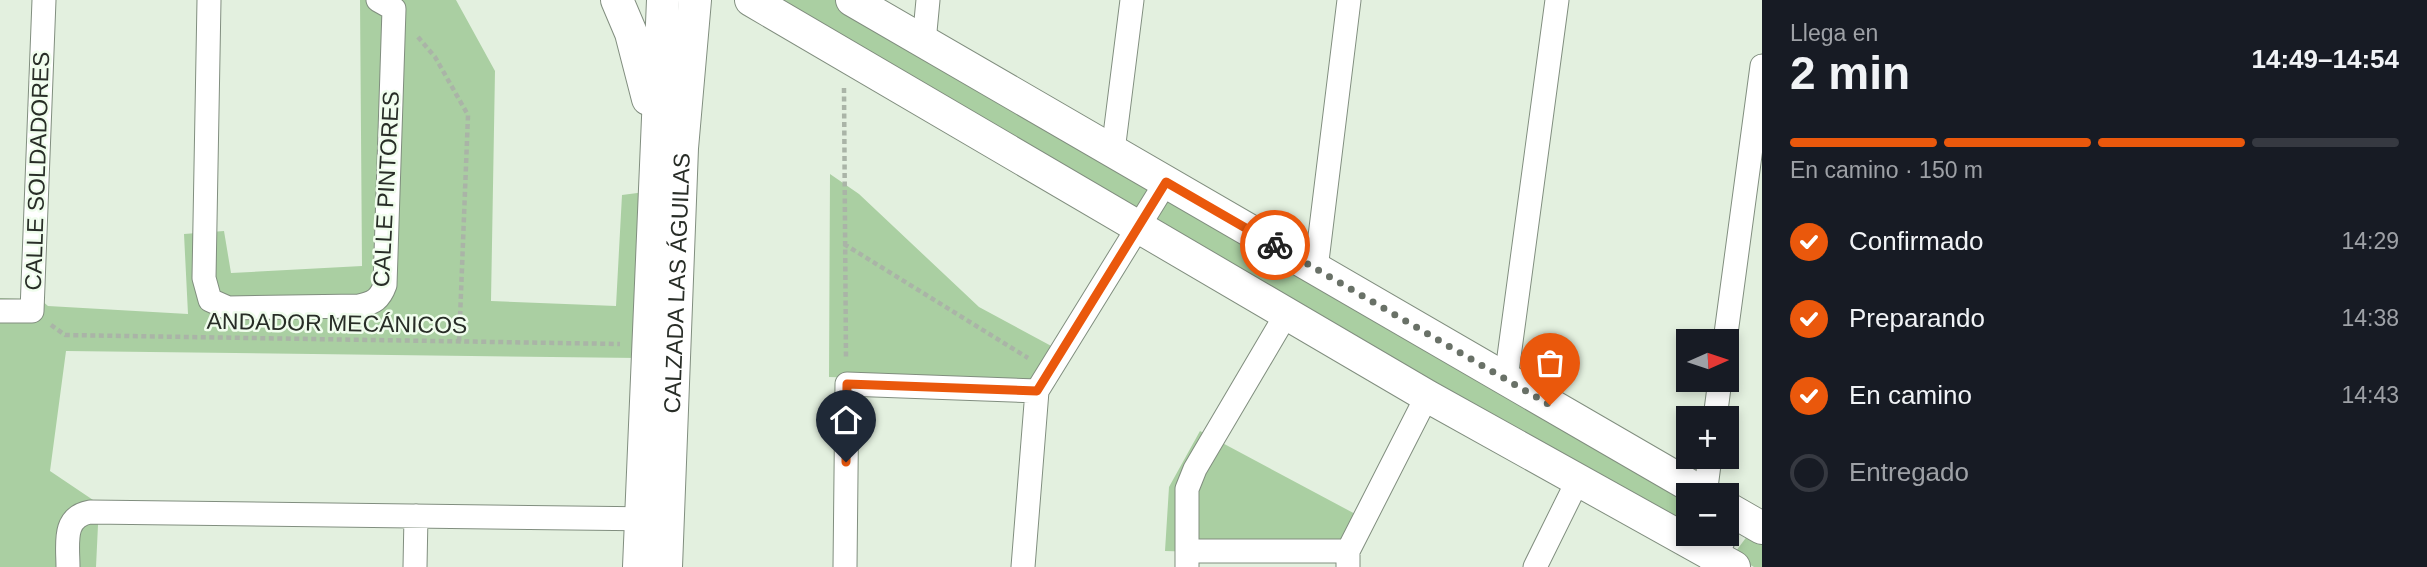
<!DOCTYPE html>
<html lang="es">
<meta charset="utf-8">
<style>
:root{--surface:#171b24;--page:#20242c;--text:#f1f3f6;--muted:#9ea1a6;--line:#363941;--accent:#ea580c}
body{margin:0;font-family:Helvetica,sans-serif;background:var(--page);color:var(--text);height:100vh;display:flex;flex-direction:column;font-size:26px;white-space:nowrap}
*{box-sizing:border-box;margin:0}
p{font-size:23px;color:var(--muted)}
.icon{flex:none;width:38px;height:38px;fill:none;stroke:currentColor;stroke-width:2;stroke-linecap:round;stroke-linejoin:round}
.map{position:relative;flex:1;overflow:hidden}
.side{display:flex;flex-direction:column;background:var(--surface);width:665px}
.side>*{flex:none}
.needle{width:46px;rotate:87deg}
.fabs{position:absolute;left:1676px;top:329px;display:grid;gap:14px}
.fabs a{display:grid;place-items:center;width:63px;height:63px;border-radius:0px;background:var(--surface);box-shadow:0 4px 10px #0003;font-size:35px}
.pin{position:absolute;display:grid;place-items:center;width:60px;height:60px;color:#fff;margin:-72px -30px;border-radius:50% 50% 50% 0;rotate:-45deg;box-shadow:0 0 7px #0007}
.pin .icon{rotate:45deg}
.courier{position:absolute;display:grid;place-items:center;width:70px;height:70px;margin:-35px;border:5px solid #ea580c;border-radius:50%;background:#fff;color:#222;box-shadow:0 2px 9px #0007}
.head em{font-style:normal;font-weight:800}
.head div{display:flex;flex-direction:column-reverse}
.head{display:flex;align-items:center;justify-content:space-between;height:119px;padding:0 28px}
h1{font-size:46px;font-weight:800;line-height:52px}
.bar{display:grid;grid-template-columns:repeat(4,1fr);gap:10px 7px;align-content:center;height:84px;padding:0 28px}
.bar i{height:9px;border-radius:5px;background:var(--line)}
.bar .active{background:var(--accent)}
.bar p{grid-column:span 4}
ol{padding:0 28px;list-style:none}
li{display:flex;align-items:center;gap:21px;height:77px}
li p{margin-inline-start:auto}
li .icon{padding:7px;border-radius:50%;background:var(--accent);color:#fff;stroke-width:4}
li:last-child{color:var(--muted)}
li i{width:38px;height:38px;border:4px solid var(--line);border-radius:50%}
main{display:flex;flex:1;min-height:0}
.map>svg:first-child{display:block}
.green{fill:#aacfa2}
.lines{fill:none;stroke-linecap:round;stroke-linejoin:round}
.street-casing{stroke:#818e7f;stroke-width:25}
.secondary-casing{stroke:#818e7f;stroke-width:34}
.path{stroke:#aab4a7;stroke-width:4.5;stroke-dasharray:5 3.5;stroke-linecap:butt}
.street{stroke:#fff;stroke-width:23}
.secondary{stroke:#fff;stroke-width:32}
.done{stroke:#697167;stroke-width:7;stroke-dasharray:0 12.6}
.route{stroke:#ea580c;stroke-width:9}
.labels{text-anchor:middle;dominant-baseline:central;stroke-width:5;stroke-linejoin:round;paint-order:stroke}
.street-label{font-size:23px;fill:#282d27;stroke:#f0fded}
</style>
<main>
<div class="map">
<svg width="1762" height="567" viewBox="0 0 1762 567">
<rect width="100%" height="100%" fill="#e3f0df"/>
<path class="green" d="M360 0H456L495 71 491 301 616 306 622 195 645 192 639 358 66 351 50 471 99 504 96 567H0V298L41 300 48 306 188 314 184 234 224 231 231 273 362 266Z
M767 0H836L1689 495V532Z
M830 174 859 194 979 307 1055 348 1035 384 829 377Z
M1200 431 1359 516 1341 556 1165 551 1169 487Z
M1754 527 1762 532V567H1754L1733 555Z"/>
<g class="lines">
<g class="street-casing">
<path id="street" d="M209 0 204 278 210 300 228 308 359 306C374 303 380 299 385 285L394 9 378 0
M924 42 928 0
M1113 151 1132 0
M1316 269 1349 0
M0 311H32L44 0
M1725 341 1762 66
M1506 379 1557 0
M1715 418 1720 380
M1705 495 1710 457
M1188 551H1348
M68 567C68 544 62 517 90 512L657 519
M415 567 416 516
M845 567 847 384 1037 391
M1023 567 1037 391 1166 182
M1187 567V489L1195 469 1287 313
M1348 567V551L1427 396
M1535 567 1578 480
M1712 567 1726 534"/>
</g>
<g class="secondary-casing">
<g id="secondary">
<path d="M617 0 631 33 648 99"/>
<path d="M751 0 1427 396 1734 567"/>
<path d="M852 0 1706 495"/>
<path d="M1727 508 1762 528"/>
<path d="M639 567 663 0"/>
<path id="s1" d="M666 567 682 148 695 0"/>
</g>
</g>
<path class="path" d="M418 37 435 57 468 115 459 344
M844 88 846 359
M844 244 1028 358
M51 325 65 335 620 344"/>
<use href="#street" class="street"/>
<use href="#secondary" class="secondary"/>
</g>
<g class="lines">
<path class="done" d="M1275 245 1550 405"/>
<path class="route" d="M846 462 847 384 1037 391 1166 182 1275 245"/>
</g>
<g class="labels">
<g class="street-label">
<text transform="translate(37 171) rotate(-88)">CALLE SOLDADORES</text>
<text transform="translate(386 189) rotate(-87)">CALLE PINTORES</text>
<text stroke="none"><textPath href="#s1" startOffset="284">CALZADA LAS ÁGUILAS</textPath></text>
<text transform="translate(337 323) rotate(1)">ANDADOR MECÁNICOS</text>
</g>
</g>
</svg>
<div class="fabs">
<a><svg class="needle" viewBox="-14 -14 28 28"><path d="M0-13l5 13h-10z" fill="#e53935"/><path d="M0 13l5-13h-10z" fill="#9ea1a6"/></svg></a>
<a>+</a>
<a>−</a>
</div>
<div class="pin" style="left:1550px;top:405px;background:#ea580c"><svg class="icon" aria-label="bag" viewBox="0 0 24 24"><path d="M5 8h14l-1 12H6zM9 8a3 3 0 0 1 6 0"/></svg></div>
<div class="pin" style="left:846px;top:462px;background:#1f2937"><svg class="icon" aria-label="home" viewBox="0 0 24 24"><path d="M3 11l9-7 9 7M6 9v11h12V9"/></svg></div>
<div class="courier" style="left:1275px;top:245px"><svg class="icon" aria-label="bike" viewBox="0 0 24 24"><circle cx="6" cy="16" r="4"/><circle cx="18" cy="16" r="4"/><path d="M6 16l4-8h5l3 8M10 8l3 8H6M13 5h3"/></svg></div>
</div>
<section class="side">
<div class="head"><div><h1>2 min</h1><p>Llega en</p></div><em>14:49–14:54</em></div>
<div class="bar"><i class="active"></i><i class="active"></i><i class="active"></i><i></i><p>En camino · 150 m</p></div>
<ol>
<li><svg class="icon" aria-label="check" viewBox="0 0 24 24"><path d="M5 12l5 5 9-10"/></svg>Confirmado<p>14:29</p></li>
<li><svg class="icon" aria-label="check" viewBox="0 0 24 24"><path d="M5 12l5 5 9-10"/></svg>Preparando<p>14:38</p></li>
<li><svg class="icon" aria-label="check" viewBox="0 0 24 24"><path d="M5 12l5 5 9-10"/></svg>En camino<p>14:43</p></li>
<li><i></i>Entregado</li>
</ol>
</section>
</main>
